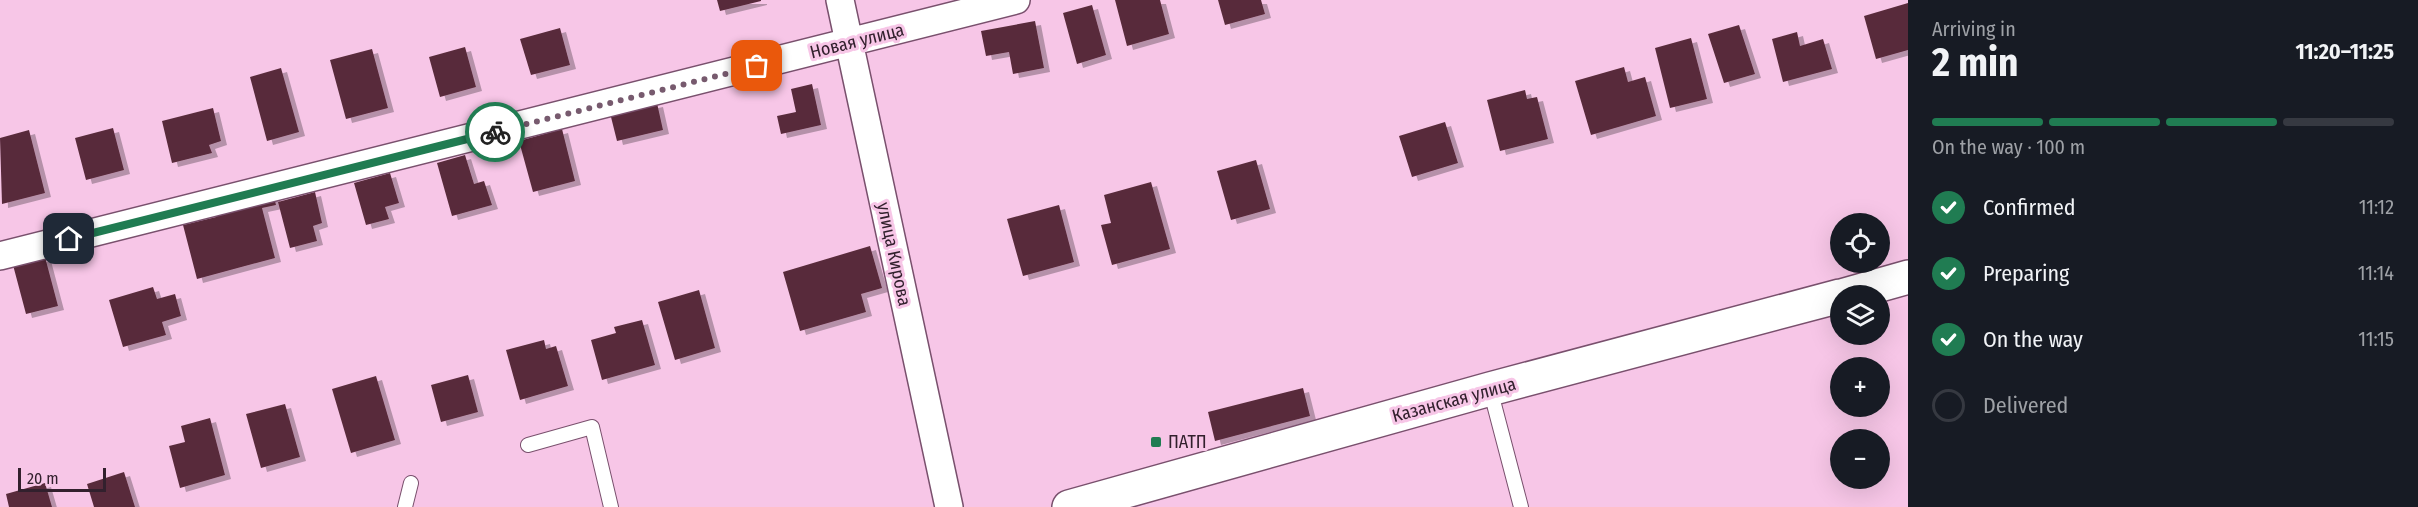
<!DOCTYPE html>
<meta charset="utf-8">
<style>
:root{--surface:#171b24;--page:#242831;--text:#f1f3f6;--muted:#9ea1a6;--line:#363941;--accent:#207c52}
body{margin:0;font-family:"Fira Sans Condensed",sans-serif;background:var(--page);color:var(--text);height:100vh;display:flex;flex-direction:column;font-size:22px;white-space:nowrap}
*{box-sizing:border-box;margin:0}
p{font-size:20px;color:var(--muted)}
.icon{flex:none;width:33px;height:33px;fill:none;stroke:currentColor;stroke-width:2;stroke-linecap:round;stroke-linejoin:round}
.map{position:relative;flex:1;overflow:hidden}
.drawer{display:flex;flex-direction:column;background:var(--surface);width:510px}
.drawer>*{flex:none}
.buttons{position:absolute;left:1830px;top:213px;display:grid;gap:12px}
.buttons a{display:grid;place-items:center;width:60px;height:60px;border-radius:50%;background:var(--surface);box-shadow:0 6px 24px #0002;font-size:30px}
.scale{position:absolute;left:18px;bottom:15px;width:88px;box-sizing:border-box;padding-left:6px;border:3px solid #32202d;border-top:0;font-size:16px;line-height:21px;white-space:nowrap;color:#32202d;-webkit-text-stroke:4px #f7c6e7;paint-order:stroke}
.pin{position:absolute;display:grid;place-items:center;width:51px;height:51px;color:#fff;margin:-26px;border-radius:12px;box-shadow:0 3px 9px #0006}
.courier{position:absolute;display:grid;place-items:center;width:60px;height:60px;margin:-30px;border:4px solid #207c52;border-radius:50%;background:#fff;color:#222;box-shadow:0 2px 8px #0007}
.head em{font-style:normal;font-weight:700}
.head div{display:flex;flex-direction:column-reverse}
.head{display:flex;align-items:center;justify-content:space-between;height:102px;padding:0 24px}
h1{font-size:39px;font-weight:700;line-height:45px}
.bar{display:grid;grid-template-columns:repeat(4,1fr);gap:9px 6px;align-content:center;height:72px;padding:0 24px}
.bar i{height:8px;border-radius:4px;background:var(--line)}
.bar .active{background:var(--accent)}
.bar p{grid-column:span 4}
ol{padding:0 24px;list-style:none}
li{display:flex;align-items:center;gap:18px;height:66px}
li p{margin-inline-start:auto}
li .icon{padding:6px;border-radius:50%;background:var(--accent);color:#fff;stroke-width:4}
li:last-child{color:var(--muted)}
li i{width:33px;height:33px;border:3px solid var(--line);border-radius:50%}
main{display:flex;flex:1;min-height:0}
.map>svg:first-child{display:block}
.building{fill:#592b3b;filter:url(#shadow)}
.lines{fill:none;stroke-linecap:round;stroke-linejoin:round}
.lane-casing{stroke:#79506d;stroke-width:16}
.street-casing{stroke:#79506d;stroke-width:30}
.secondary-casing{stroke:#79506d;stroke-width:36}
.lane{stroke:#fff;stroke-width:14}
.street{stroke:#fff;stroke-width:27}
.secondary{stroke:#fff;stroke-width:33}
.done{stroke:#775a6e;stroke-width:6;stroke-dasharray:0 10.8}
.route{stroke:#207c52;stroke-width:8}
.poi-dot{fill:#207c52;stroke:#f7c6e7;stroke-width:2}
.labels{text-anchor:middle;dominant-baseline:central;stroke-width:6;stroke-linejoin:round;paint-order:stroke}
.street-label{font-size:18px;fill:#32202d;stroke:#f7c6e7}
.poi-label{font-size:18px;fill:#32202d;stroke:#f7c6e7;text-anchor:start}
</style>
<main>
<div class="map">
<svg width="1908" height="507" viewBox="0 0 1908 507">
<defs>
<filter id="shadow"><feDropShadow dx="6" dy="4" stdDeviation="0" flood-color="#0004"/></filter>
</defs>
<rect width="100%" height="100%" fill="#f7c6e7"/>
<path class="building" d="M717 0H761V1L720 11Z
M1115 0H1160L1169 34 1127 46Z
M1218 0H1261L1265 14 1225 25Z
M1908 3V50L1876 59 1864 16Z
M1092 5 1106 55 1077 64 1063 13Z
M1035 21 1044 68 1013 74 1009 52 986 56 981 31Z
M1739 25 1755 74 1724 83 1708 34Z
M560 28 570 65 531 75 520 39Z
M1797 32 1800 46 1823 39 1832 69 1783 82 1772 39Z
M1691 38 1707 99 1670 108 1655 48Z
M465 47 476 87 440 97 429 57Z
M372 49 388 108 346 119 330 60Z
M1624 67 1628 82 1645 77 1656 116 1591 135 1575 81Z
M281 68 299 132 267 141 250 77Z
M812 84 821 125 781 134 777 116 796 112 791 89Z
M1525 90 1527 99 1537 97 1548 139 1500 151 1487 100Z
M657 103 663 130 617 141 610 113Z
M213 108 221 141 209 145 212 153 172 163 162 121Z
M1445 122 1458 163 1412 177 1399 136Z
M113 128 124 170 86 180 75 138Z
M562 129 575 181 533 192 519 141Z
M29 130 45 193 2 204 0 138Z
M465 155 474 184 484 181 492 205 452 216 437 163Z
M1256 160 1270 209 1231 220 1217 171Z
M390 173 399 203 385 207 389 219 366 225 354 183Z
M1151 182 1170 249 1112 265 1101 225 1111 223 1104 195Z
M272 189 276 205 262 208 275 258 197 279 183 225 216 217 213 205Z
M315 192 322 223 313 226 317 241 290 248 278 202Z
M1059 205 1074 262 1023 276 1007 219Z
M870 246 882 288 861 294 866 312 800 331 783 272Z
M45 257 58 306 26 314 13 265Z
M153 287 157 299 175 294 181 316 162 322 166 335 123 347 109 300Z
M699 290 715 348 675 360 658 302Z
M642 320 655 365 602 380 591 340 616 333 614 327Z
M544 340 546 349 556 346 568 386 520 400 506 350Z
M468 375 478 412 441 422 431 385Z
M376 376 395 440 351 453 332 389Z
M1303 388 1310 416 1215 441 1208 412Z
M285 404 300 457 261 468 246 414Z
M210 418 225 475 180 488 169 446 185 442 181 426Z
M124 472 135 507H94L87 484Z
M45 483 52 507H9L6 494Z"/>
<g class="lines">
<g class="lane-casing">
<path id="lane" d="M1490 389 1521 507
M528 445 592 427 611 507
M405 507 411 483"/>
</g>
<g class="street-casing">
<path id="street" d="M840 0 949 507
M0 256 1016 0"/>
</g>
<g class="secondary-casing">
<path id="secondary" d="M1841 296 1908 277
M1069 507 1490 389 1840 296"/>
</g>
<use href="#lane" class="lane"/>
<use href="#street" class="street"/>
<use href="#secondary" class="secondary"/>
</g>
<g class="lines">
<path class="done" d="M495 132 757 66"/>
<path class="route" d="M69 239 495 132"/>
</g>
<rect class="poi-dot" x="1150" y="436" width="12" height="12" rx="3"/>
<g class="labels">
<g class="street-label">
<text transform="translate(857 41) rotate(-14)">Новая улица</text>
<text transform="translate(894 254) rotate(78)">улица Кирова</text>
<text transform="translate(1454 400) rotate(-15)">Казанская улица</text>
</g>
<g class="poi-label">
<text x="1168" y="442">ПАТП</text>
</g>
</g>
</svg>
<div class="buttons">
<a><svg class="icon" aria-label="locate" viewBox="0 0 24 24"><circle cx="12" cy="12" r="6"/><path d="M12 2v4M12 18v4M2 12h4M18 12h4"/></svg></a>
<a><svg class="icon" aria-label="layers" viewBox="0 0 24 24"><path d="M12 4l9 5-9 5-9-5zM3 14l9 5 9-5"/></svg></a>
<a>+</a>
<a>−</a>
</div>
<div class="scale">20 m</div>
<div class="pin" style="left:757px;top:66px;background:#ea580c"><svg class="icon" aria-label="bag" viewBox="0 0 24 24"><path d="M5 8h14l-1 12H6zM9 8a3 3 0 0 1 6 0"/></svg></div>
<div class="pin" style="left:69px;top:239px;background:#1f2937"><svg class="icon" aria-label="home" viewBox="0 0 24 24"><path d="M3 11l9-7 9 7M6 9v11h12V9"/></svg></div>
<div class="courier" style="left:495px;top:132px"><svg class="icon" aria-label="bike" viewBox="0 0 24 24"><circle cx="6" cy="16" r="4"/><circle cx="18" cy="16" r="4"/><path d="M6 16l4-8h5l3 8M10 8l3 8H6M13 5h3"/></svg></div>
</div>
<section class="drawer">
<div class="head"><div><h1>2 min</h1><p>Arriving in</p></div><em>11:20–11:25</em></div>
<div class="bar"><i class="active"></i><i class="active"></i><i class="active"></i><i></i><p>On the way · 100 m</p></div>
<ol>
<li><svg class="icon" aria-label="check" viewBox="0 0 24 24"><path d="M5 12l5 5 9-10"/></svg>Confirmed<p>11:12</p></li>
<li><svg class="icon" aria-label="check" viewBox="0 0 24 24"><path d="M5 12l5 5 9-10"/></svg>Preparing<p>11:14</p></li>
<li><svg class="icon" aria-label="check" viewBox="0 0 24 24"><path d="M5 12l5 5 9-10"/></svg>On the way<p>11:15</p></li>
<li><i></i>Delivered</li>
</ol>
</section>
</main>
